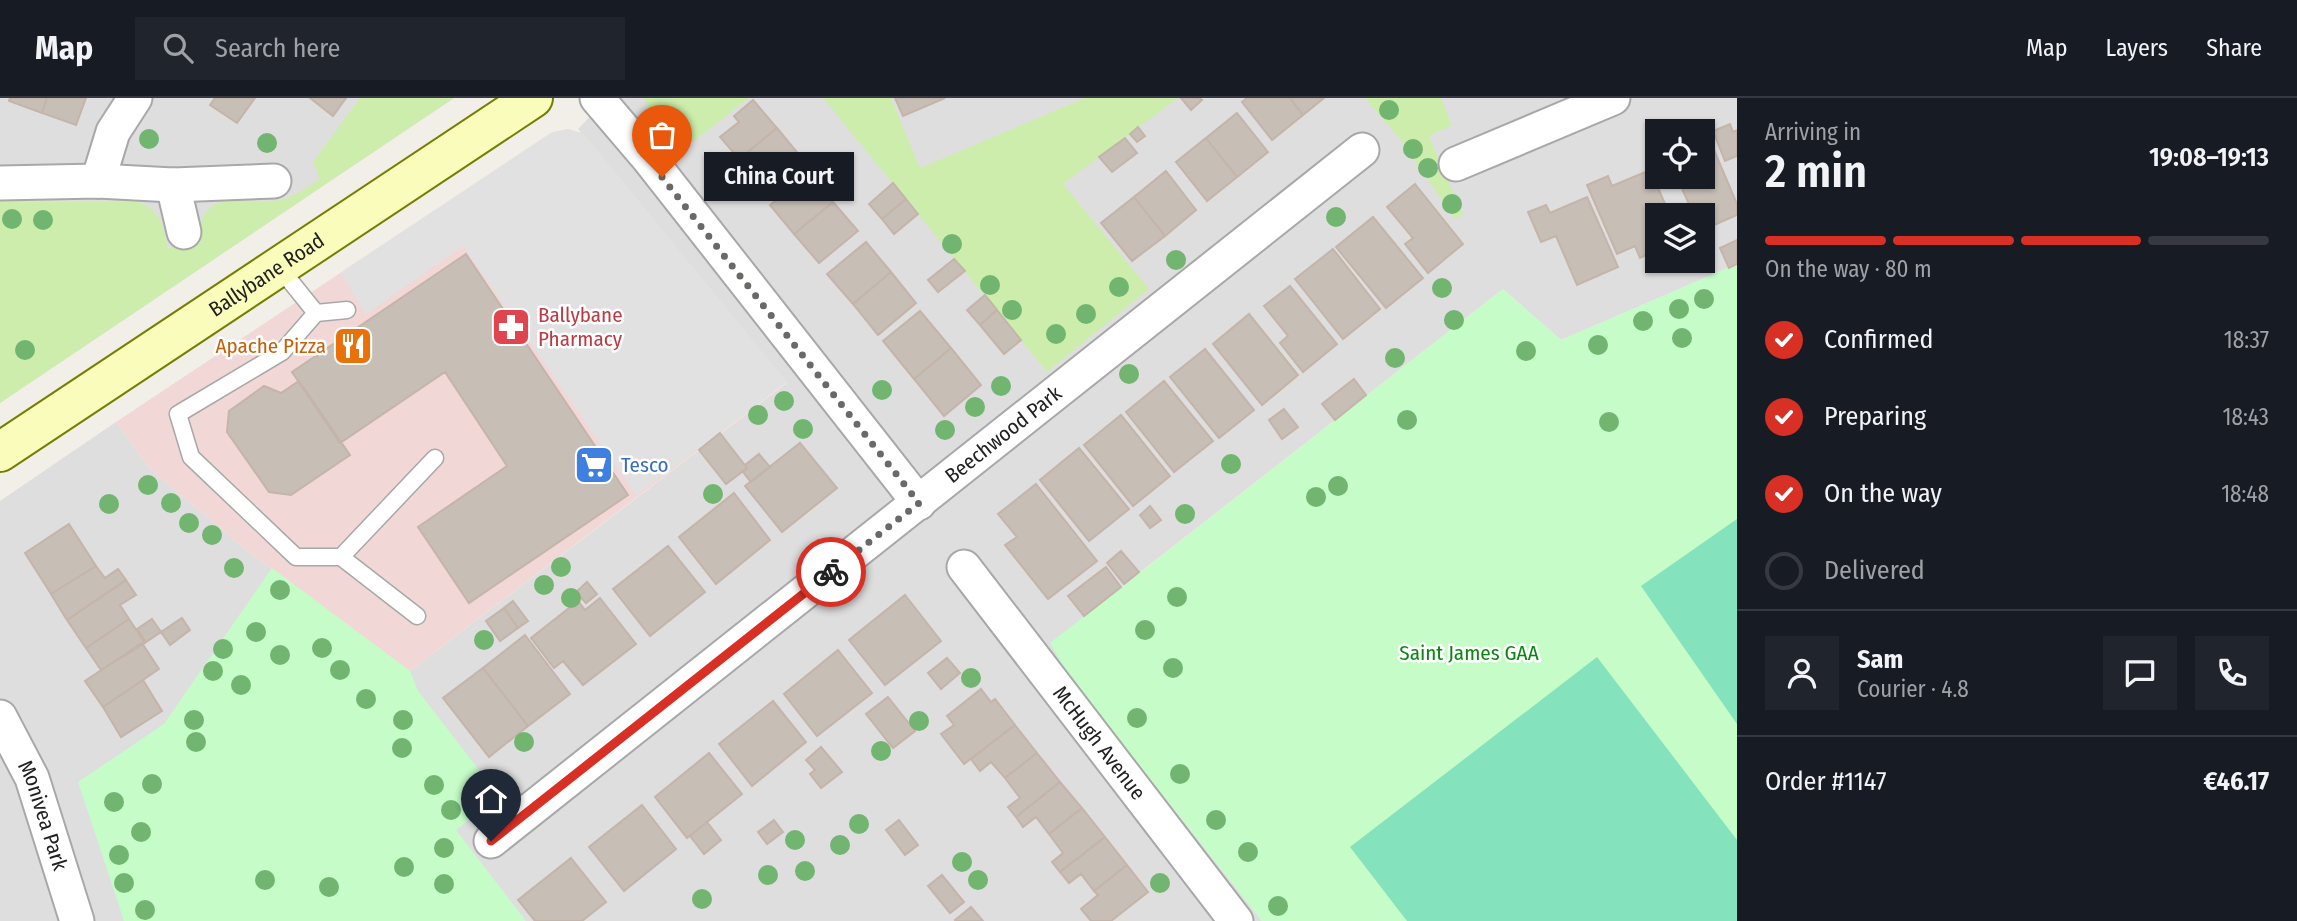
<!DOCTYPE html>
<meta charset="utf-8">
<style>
:root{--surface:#171b24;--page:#20242c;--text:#f1f3f6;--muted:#9ea1a6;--line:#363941;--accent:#d93025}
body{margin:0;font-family:"Fira Sans Condensed",sans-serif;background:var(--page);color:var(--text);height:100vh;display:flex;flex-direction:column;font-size:26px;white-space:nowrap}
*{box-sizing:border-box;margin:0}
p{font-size:23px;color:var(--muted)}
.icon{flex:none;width:38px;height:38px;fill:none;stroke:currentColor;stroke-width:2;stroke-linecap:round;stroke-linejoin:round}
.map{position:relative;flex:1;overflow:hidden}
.details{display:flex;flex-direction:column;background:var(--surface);width:560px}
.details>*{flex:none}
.controls{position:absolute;left:1645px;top:21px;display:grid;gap:14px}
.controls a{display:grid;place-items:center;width:70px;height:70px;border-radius:0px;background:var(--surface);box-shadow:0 2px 5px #0004;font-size:35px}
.pin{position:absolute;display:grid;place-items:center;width:60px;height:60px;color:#fff;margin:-72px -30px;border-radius:50% 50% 50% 0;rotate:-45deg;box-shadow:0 0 7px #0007}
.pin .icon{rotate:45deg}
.courier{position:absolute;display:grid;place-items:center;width:70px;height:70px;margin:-35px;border:5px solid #d93025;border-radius:50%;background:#fff;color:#222;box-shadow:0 2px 9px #0007}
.bubble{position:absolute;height:49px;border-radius:0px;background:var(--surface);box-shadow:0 2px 5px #0004;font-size:23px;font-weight:600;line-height:49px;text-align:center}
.summary em{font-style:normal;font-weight:600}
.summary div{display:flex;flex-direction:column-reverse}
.summary{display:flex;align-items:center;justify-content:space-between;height:119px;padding:0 28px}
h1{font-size:46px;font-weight:600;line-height:52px}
.bar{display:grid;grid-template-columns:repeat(4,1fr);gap:10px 7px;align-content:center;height:84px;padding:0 28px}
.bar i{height:9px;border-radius:5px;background:var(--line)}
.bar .current{background:var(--accent)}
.bar p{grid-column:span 4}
.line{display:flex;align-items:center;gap:18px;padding:0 28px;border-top:2px solid var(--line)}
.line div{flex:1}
.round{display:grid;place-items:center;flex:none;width:74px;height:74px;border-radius:0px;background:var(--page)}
ol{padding:0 28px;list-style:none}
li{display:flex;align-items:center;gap:21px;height:77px}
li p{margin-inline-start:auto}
li .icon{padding:7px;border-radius:50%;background:var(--accent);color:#fff;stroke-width:4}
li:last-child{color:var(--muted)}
li i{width:38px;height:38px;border:4px solid var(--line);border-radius:50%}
header{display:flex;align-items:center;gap:42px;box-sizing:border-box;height:98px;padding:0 35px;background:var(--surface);border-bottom:2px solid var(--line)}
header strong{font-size:33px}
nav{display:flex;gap:38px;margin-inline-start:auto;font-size:24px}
.search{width:490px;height:63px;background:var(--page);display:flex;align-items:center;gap:18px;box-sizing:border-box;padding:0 24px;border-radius:0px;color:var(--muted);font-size:26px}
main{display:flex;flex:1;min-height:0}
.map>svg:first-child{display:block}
.residential{fill:#dfdede;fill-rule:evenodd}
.commercial{fill:#f2d7d7}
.grass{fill:#cdedad}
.park{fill:#c5fcc8}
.pitch{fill:#84e2bc}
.parking{fill:#e1e1e1}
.building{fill:#c7beb6;stroke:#c4b4a9;stroke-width:2}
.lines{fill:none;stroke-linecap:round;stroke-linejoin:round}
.lane-casing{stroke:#a8a8a8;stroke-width:19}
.street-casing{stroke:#a8a8a8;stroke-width:37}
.secondary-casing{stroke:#747f01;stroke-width:42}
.lane{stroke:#fff;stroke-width:16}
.street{stroke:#fff;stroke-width:33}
.secondary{stroke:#fafcbb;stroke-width:38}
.tree{fill:#71b571}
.done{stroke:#6a6967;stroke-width:7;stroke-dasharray:0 12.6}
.route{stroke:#d93025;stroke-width:9}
.labels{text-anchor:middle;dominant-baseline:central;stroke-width:5;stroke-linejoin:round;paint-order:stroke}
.street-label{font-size:21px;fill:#212121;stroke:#fff}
.health-label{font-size:21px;fill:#be3a42;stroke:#fff;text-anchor:start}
.food-label{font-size:21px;fill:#c56008;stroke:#fff;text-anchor:end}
.shop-label{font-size:21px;fill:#366cbe;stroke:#fff;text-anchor:start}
.park-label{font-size:21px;fill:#088610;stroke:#fff}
</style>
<header>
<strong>Map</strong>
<div class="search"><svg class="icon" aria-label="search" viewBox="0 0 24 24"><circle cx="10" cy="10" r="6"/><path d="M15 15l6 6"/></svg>Search here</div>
<nav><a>Map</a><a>Layers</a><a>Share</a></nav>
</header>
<main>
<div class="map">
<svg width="1737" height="823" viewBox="0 0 1737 823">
<rect width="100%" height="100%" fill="#f2eee8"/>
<path class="residential" d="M0 0H454L0 305Z
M608 0H1737V166L1561 242 1503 191 1121 489 1069 578 1262 823H0V403L116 324 149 370 189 404 251 456 410 573 787 285 578 31ZM1657 33H1703V79H1657ZM1657 117H1703V163H1657Z"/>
<path class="commercial" d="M568 31 584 36 787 284 410 573 251 456 189 404 149 370 116 324 551 35Z"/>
<path class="grass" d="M360 0H454L0 305V104H139C162 114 163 127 168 150L200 145C197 86 240 109 280 102 293 100 308 88 320 81L313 64Z
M644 0H749L681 53 653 21Z
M823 0H891L920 70 1085 0H1178L1063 86 1149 191 1047 274Z
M1365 0H1441L1452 27 1429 38 1463 117 1455 121 1402 44Z"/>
<path class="park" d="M1737 166V823H1262L1069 578 1050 545 1503 191 1561 242Z
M272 470 410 573 418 593 499 698 456 732 526 823H124L78 684 164 626Z"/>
<path class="pitch" d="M1737 421V626L1641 488Z
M1597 559 1737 742V823H1407L1350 749Z"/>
<path class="parking" d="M568 31 584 36 787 284 636 397 463 148 366 216 340 175 551 35Z"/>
<path class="building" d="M10 0H47L42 15 9 3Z
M47 0H86L76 27 42 15Z
M215 0H255L237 25 210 7Z
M310 0H346L333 18Z
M895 0H945L903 18Z
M1181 0H1200L1202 2 1191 12Z
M1247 0H1290L1303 17 1272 42 1242 4Z
M1290 0H1324L1303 17Z
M753 2 777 30 739 61 720 39 739 24 734 18Z
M1237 15 1268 54 1237 79 1206 40Z
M1730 26 1733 34 1737 32V58L1725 63 1713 33Z
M1138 29 1145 38 1137 44 1130 36Z
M777 30 800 58 764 90 739 61Z
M1125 40 1137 55 1112 74 1099 59Z
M1206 40 1237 79 1207 103 1176 64Z
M1711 45 1737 106V117L1703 132V117H1694L1679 84 1665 90 1660 79H1703V48Z
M1650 72 1670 117H1657V152L1640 160 1635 148 1617 156 1587 87 1608 78 1612 88Z
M1166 73 1196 112 1165 138 1134 99Z
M809 74 833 104 794 136 770 107Z
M893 85 906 101 882 121 869 106Z
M1415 86 1463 146 1428 175 1405 146 1413 140 1387 109Z
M1134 99 1165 138 1132 163 1101 125Z
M1587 99 1618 169 1577 187 1556 138 1541 144 1528 114 1546 107 1550 115Z
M906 101 918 116 894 136 882 121Z
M833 104 858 133 819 165 794 136Z
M1373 119 1423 180 1386 210 1336 149Z
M1737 142V166L1729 170 1720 150Z
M866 144 891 174 853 206 827 176Z
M1333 151 1380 211 1343 241 1295 181Z
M466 156 628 397 469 505 418 429 507 368 445 274 340 345 292 274Z
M954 161 965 173 938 194 928 182Z
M891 174 916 205 878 237 853 206Z
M1290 188 1337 246 1303 274 1280 245 1288 238 1264 208Z
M985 197 997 212 980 227 967 212Z
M997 212 1021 242 1004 256 980 227Z
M920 213 951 250 914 281 883 243Z
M1249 216 1298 277 1262 307 1213 246Z
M951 250 981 287 944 318 914 281Z
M1205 251 1254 312 1219 340 1170 279Z
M1354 281 1366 297 1335 322 1322 306Z
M299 283 350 357 291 397 269 394 227 334 229 313 264 288 281 295Z
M1164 283 1213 343 1174 374 1126 314Z
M1284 311 1298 329 1282 341 1269 322Z
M1121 317 1170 378 1133 408 1084 347Z
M720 335 747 370 726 386 699 352Z
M800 345 837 390 782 434 745 388Z
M1079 350 1129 411 1089 443 1040 382Z
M759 356 770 369 751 384 743 374 747 370 745 367Z
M1036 386 1097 463 1048 501 1005 447 1017 439 998 416Z
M734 395 770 442 716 486 679 439Z
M1150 408 1161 422 1150 430 1140 417Z
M69 426 96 468 51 496 25 455Z
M668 448 705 494 650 538 613 491Z
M1121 453 1139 474 1124 486 1107 465Z
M96 468 105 480 118 471 126 482 67 522 51 496Z
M1106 469 1121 489 1084 518 1068 498Z
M126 482 136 497 120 507 129 521 86 550 67 522Z
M587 484 597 496 586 505 576 494Z
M905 497 941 543 885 587 849 542Z
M600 500 636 546 583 587 563 563 554 570 531 540 578 503 585 512Z
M513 503 528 523 518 530 504 510Z
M504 510 518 530 500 543 486 523Z
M182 520 190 532 170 547 161 534Z
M129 521 145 545 101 572 86 550Z
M152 521 161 534 146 544 137 531Z
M525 537 570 596 528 628 483 570Z
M142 545 159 571 103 609 85 583Z
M838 552 872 595 817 638 784 596Z
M947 560 960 575 941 591 928 575Z
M483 570 528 628 489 659 443 600Z
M143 582 162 613 121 639 103 609Z
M981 591 991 604 995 601 1015 627 964 666 941 636 954 627 947 618Z
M888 599 915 633 893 650 866 616Z
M773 603 806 644 752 688 719 646Z
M1015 627 1037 655 1005 680 991 664 980 673 971 661Z
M821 649 842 674 821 690 810 676 815 672 806 662Z
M709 655 742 696 687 740 655 699Z
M1037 655 1060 684 1016 719 1008 709 1020 700 1005 680Z
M1060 684 1082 710 1049 736 1036 719 1023 729 1016 719Z
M642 707 676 751 624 793 589 749Z
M1082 710 1105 739 1060 774 1052 764 1063 755 1049 736Z
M774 722 783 734 767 746 758 734Z
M899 722 918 747 905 757 886 732Z
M707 724 721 742 704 756 690 738Z
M1105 739 1127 767 1094 793 1081 776 1069 785 1060 774Z
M571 760 606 804 582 823H535L518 802Z
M1127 767 1148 794 1111 823H1091L1081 811 1098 797 1094 793Z
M942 777 964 804 950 815 928 788Z
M971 809 983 823H956L955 822Z"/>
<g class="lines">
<g class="lane-casing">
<path id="lane" d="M279 169 316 215 347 212
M316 215 282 254 178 316 191 359 296 459H341L435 360
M341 459 417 518"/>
</g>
<g class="street-casing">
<g id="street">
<path d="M597 0 649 61 919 405"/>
<path d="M1456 66 1613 0"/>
<path d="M98 83 113 34 135 0"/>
<path d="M0 85 98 83 173 87 274 83"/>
<path d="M173 87 184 134"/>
<path id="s1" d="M964 469 1236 823"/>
<path id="s2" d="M0 619 32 680 77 823"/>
<path id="s3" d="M491 743 1362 52"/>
</g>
</g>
<g class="secondary-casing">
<g id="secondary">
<path id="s4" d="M0 354 533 0"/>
</g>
</g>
<use href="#lane" class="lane"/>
<use href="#street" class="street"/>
<use href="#secondary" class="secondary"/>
</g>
<g class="tree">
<circle cx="1389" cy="12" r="10"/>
<circle cx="149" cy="41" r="10"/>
<circle cx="267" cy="45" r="10"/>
<circle cx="1413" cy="51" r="10"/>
<circle cx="1428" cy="70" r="10"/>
<circle cx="1452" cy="106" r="10"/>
<circle cx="1336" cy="119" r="10"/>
<circle cx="12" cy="121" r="10"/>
<circle cx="43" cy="122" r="10"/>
<circle cx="952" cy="146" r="10"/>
<circle cx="1176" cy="162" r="10"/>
<circle cx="990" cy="187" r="10"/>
<circle cx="1119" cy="189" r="10"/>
<circle cx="1442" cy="190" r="10"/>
<circle cx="1704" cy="201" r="10"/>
<circle cx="1679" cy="211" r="10"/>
<circle cx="1012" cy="212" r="10"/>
<circle cx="1086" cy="216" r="10"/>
<circle cx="1454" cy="222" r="10"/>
<circle cx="1643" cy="223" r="10"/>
<circle cx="1056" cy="236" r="10"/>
<circle cx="1682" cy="240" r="10"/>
<circle cx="1598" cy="247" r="10"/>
<circle cx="25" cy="252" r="10"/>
<circle cx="1526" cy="253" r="10"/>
<circle cx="1395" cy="260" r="10"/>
<circle cx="1129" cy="276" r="10"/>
<circle cx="1001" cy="288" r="10"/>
<circle cx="882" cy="292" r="10"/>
<circle cx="784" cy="303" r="10"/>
<circle cx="975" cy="309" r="10"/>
<circle cx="758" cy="317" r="10"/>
<circle cx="1407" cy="322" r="10"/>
<circle cx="1609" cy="324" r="10"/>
<circle cx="803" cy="331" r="10"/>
<circle cx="945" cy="332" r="10"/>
<circle cx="1231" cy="366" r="10"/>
<circle cx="148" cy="387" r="10"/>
<circle cx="1338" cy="388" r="10"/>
<circle cx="713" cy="396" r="10"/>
<circle cx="1316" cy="399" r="10"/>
<circle cx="171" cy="405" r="10"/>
<circle cx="109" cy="406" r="10"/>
<circle cx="1185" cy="416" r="10"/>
<circle cx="189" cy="425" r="10"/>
<circle cx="212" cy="437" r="10"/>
<circle cx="561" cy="469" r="10"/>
<circle cx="234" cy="470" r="10"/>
<circle cx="544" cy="487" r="10"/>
<circle cx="280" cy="492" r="10"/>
<circle cx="1177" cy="499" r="10"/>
<circle cx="571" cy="500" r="10"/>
<circle cx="1145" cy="532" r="10"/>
<circle cx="256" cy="534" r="10"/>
<circle cx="484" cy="542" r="10"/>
<circle cx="322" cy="550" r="10"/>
<circle cx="223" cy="551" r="10"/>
<circle cx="280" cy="557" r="10"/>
<circle cx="1173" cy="570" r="10"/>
<circle cx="340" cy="572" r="10"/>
<circle cx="213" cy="573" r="10"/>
<circle cx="971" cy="580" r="10"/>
<circle cx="241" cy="587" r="10"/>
<circle cx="366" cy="601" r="10"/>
<circle cx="1137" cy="620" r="10"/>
<circle cx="194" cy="622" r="10"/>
<circle cx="403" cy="622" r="10"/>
<circle cx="919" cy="623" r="10"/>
<circle cx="196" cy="644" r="10"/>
<circle cx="524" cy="644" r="10"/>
<circle cx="402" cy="650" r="10"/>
<circle cx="881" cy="653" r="10"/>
<circle cx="1180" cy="676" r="10"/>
<circle cx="152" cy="686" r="10"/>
<circle cx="434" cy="687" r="10"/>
<circle cx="114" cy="704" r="10"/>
<circle cx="451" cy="712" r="10"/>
<circle cx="1216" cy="722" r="10"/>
<circle cx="859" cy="726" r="10"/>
<circle cx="141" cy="734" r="10"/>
<circle cx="795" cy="742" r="10"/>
<circle cx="840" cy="747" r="10"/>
<circle cx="444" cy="750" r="10"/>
<circle cx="1248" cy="754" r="10"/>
<circle cx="119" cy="757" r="10"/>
<circle cx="962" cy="764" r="10"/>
<circle cx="404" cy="769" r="10"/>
<circle cx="805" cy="773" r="10"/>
<circle cx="768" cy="777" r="10"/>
<circle cx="265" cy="782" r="10"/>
<circle cx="978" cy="782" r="10"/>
<circle cx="124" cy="785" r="10"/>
<circle cx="1160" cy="785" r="10"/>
<circle cx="444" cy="786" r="10"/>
<circle cx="329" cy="789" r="10"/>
<circle cx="702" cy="801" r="10"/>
<circle cx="1278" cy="808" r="10"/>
<circle cx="145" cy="812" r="10"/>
</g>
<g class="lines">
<path class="done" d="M662 79 919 405 831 474"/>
<path class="route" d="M491 743 831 474"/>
</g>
<defs>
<g id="pharmacy-square" transform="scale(2.0125)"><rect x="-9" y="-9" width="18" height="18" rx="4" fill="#e0444e" stroke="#fff"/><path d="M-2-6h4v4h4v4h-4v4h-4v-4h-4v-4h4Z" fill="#fff"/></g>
<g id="restaurant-square" transform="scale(2.0125)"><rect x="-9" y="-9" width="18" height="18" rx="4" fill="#e8710a" stroke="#fff"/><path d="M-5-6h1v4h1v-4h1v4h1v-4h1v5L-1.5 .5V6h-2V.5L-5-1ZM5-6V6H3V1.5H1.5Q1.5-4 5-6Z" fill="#fff"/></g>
<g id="supermarket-square" transform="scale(2.0125)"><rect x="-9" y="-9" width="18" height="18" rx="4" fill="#3f7fe0" stroke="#fff"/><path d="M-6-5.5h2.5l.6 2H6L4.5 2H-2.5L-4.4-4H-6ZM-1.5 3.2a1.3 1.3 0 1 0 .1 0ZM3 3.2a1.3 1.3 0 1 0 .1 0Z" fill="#fff"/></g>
</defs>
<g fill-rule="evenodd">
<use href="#pharmacy-square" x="511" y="229"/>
<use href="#restaurant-square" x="353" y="248"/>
<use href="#supermarket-square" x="594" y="367"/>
</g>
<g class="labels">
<g class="street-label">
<text stroke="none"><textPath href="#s4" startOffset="320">Ballybane Road</textPath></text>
<text stroke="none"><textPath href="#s3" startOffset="654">Beechwood Park</textPath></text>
<text stroke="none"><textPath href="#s1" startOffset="222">McHugh Avenue</textPath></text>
<text stroke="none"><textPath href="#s2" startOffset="108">Monivea Park</textPath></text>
</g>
<g class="health-label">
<text x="538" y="217">Ballybane<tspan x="538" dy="24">Pharmacy</tspan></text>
</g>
<g class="food-label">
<text x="326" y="248">Apache Pizza</text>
</g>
<g class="shop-label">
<text x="621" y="367">Tesco</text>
</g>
<g class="park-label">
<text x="1469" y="555">Saint James GAA</text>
</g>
</g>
</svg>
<div class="controls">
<a><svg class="icon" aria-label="locate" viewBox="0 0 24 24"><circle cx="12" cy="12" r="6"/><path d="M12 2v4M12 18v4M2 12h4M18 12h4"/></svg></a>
<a><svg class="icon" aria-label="layers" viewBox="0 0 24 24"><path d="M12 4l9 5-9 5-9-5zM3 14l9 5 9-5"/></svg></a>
</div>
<div class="pin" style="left:662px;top:79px;background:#ea580c"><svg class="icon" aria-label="bag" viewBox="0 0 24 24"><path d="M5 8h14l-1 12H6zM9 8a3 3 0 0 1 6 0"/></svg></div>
<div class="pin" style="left:491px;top:743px;background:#1f2937"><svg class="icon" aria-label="home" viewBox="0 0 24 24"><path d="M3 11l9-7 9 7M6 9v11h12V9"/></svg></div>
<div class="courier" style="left:831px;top:474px"><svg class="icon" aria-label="bike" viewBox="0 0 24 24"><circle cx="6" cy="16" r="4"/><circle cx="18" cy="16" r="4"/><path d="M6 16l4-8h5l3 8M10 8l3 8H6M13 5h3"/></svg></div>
<div class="bubble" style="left:704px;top:54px;width:150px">China Court</div>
</div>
<section class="details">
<div class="summary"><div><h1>2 min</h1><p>Arriving in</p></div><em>19:08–19:13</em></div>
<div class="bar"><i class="current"></i><i class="current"></i><i class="current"></i><i></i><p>On the way · 80 m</p></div>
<ol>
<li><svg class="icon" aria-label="check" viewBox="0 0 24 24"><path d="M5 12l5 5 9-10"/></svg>Confirmed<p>18:37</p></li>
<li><svg class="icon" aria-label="check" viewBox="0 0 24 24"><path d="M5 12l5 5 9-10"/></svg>Preparing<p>18:43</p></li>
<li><svg class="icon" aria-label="check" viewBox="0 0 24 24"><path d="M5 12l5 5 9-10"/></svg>On the way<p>18:48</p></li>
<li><i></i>Delivered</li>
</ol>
<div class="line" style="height:126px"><a class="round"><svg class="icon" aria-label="person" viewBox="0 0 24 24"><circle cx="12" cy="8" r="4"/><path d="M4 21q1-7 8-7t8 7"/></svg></a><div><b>Sam</b><p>Courier · 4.8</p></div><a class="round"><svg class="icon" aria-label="chat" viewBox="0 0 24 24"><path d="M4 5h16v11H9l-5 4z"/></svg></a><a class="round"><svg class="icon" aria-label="phone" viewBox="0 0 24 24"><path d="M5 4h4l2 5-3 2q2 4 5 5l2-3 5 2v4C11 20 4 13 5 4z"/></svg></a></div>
<div class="line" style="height:91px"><div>Order #1147</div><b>€46.17</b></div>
</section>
</main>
